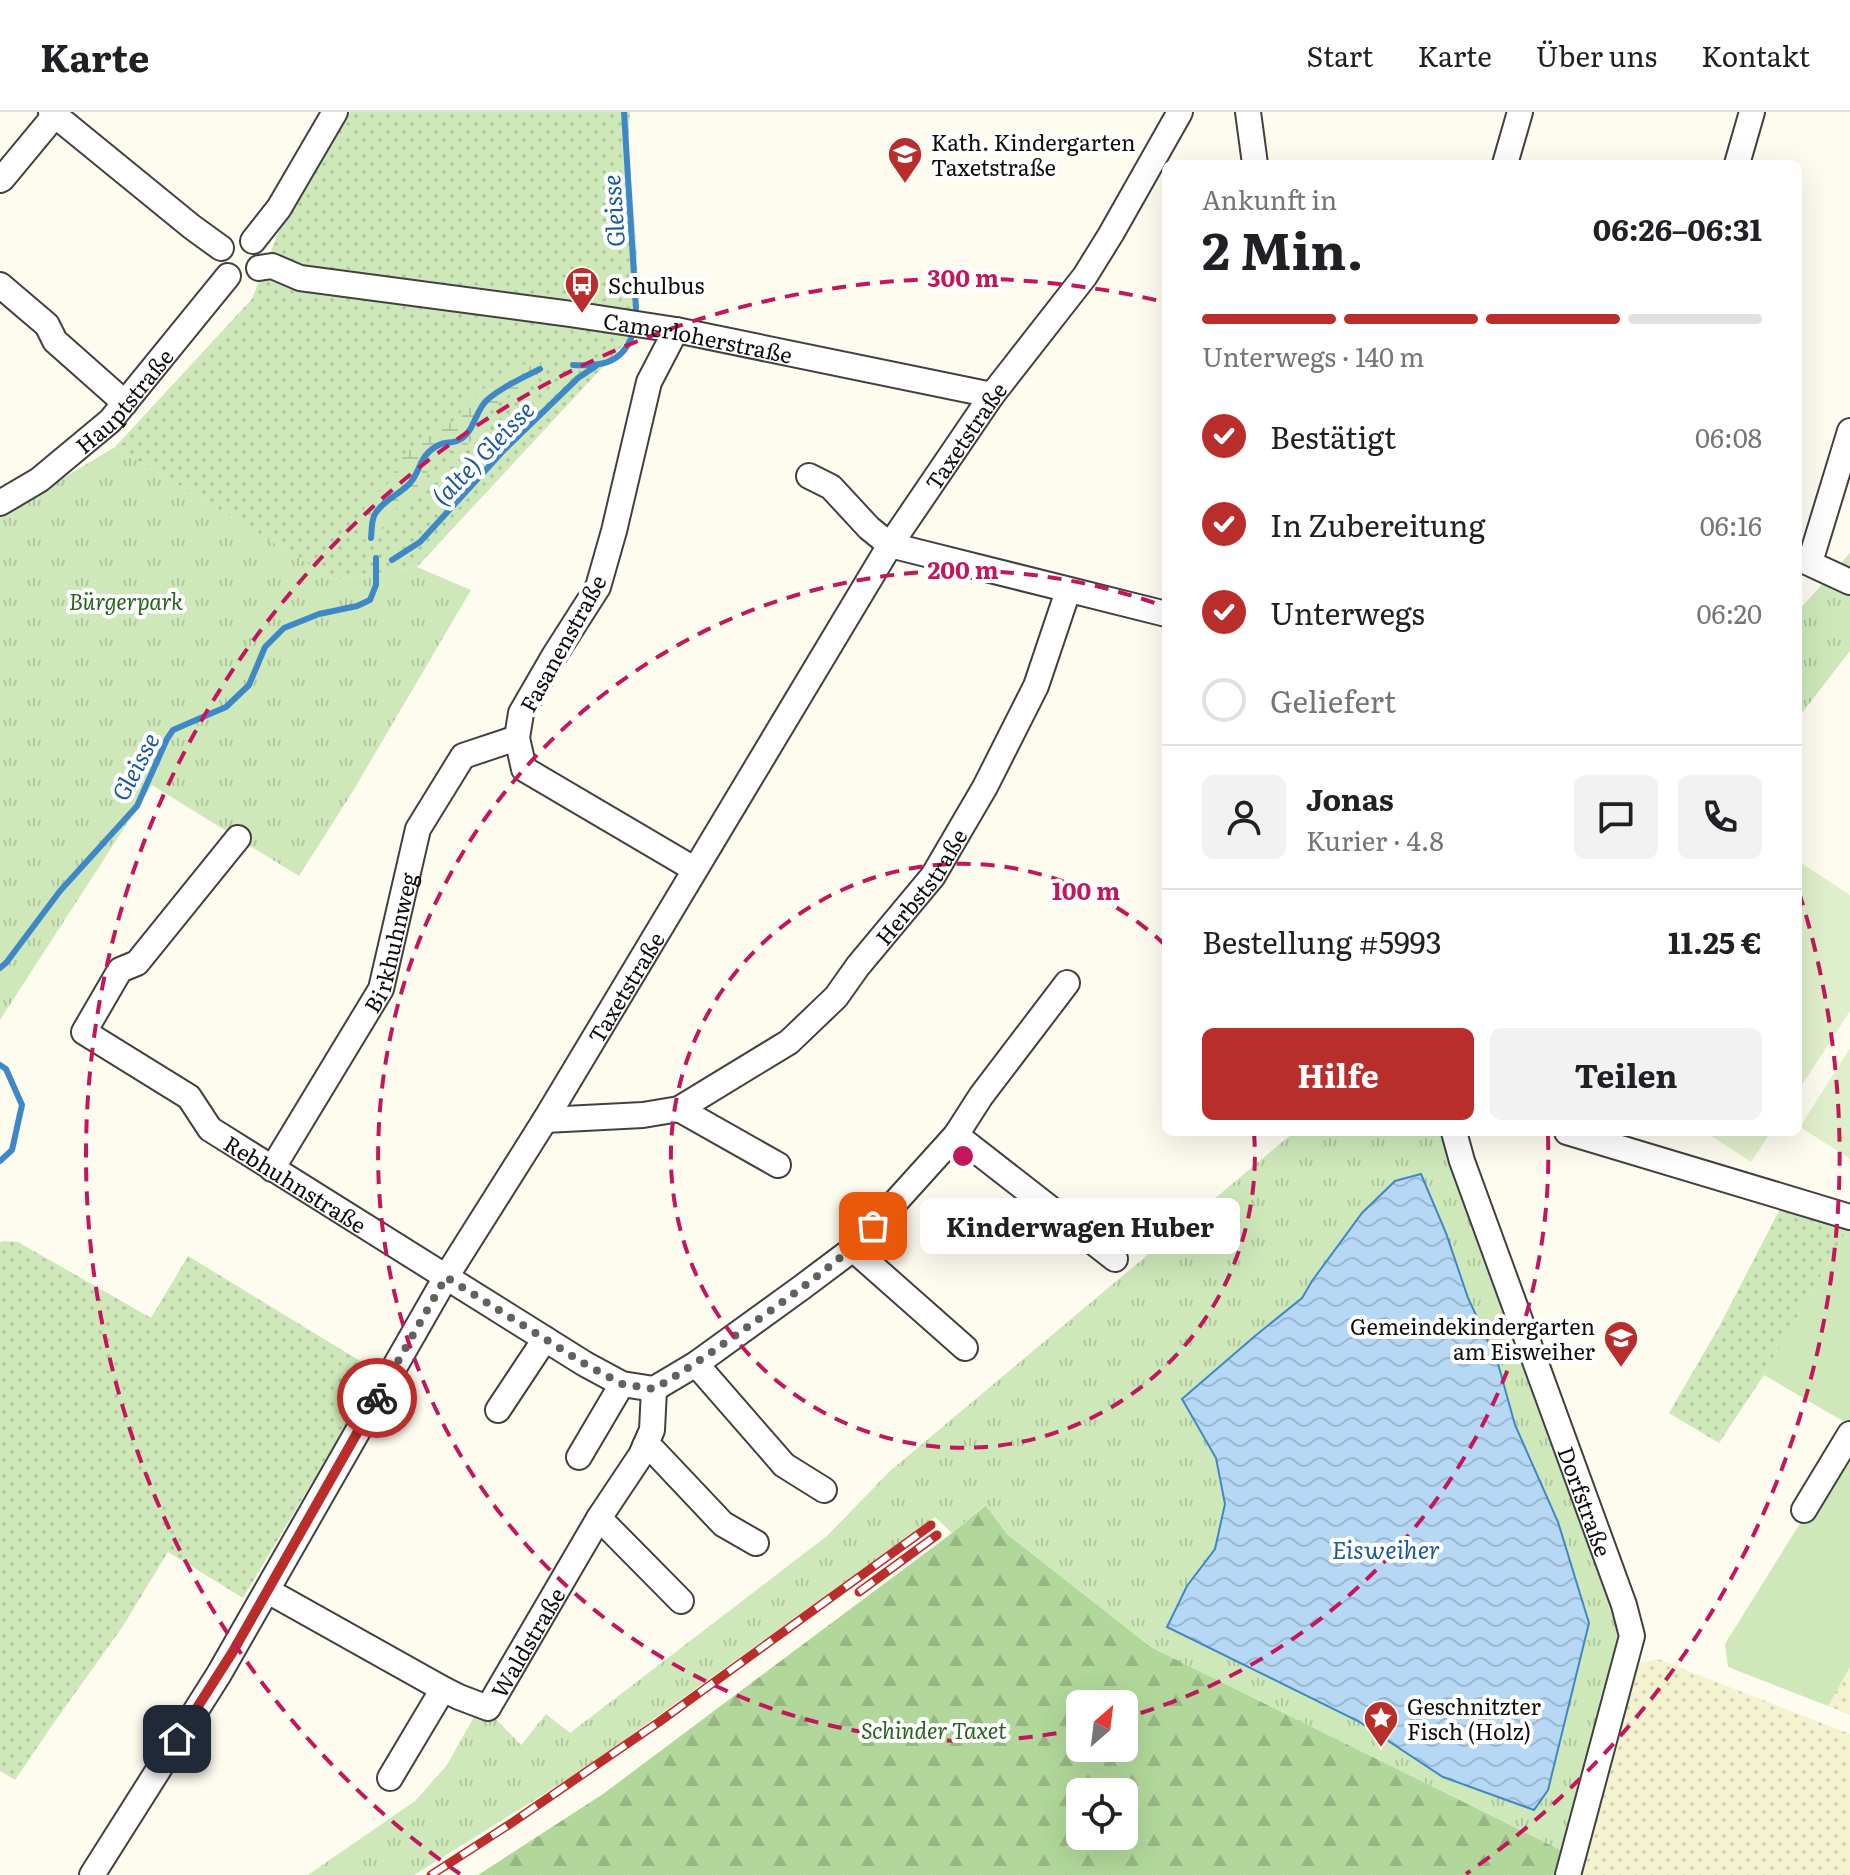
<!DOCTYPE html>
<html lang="de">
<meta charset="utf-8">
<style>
:root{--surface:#fff;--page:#f2f2f2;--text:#202124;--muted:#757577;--line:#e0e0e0;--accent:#b92e2b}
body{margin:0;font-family:Literata,serif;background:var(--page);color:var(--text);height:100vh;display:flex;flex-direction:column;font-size:30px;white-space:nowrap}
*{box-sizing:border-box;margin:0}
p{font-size:26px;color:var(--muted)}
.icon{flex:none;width:44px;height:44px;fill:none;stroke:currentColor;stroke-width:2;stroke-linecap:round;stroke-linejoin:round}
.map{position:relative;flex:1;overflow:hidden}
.drawer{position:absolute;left:1162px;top:48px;width:640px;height:976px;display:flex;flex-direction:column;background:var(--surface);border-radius:12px;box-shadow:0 8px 32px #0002}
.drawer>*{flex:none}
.needle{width:52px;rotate:28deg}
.tools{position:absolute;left:1066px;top:1578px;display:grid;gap:16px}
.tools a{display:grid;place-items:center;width:72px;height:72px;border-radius:12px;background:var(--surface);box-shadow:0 8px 32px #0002;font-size:40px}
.pin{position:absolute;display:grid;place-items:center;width:68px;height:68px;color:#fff;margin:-34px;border-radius:16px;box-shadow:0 4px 12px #0006}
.courier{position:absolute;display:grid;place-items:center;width:80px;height:80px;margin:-40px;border:6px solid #b92e2b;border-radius:50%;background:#fff;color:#222;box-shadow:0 2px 10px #0007}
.bubble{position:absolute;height:56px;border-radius:12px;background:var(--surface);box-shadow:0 8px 32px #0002;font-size:26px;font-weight:700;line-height:56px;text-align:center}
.headline em{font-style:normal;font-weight:700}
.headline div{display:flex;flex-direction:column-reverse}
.headline{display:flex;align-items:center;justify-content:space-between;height:136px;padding:0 40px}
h1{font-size:52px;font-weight:700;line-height:60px}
.bar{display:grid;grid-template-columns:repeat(4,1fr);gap:12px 8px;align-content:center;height:96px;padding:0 40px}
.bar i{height:10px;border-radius:6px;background:var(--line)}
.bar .on{background:var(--accent)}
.bar p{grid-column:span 4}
.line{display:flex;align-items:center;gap:20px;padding:0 40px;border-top:2px solid var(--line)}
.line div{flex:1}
.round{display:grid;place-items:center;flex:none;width:84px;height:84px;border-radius:12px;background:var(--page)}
ol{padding:0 40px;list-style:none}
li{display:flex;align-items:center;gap:24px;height:88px}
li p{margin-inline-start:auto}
li .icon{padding:8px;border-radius:50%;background:var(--accent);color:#fff;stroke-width:4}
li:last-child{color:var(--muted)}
li i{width:44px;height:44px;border:4px solid var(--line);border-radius:50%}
.primary-button{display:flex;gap:16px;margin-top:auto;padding:16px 40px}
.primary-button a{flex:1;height:92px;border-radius:12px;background:var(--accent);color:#fff;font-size:32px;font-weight:700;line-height:92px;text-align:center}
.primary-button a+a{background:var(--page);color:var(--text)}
header{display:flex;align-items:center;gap:48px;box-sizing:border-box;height:112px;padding:0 40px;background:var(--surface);border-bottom:2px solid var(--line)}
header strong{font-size:38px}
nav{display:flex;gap:44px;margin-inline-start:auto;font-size:28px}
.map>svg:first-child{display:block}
.farmland{fill:url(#farmland-dots)}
.grass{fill:url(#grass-dots)}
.forest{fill:url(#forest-firs);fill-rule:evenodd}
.wetland{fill:url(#wetland-marsh)}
.park{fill:url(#park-tufts)}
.garden{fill:#cee8ba}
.pitch{fill:#e0efcb}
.water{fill:url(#water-waves);stroke:#3f88c8;stroke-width:2}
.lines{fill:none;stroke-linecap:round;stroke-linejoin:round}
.stream{stroke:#3f88c8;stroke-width:6}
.minor-casing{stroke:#414141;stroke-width:28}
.minor{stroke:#fff;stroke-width:24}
.rail-casing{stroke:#b92e2b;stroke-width:9}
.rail{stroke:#fff;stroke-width:6;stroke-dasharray:18;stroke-linecap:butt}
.done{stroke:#62615d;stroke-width:8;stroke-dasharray:0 14.4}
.route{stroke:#b92e2b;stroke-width:10}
.ring{fill:none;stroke:#c2185b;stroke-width:4;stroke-dasharray:14 10}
.labels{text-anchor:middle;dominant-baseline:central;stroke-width:8;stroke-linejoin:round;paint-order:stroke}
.poi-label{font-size:22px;fill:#0e0e0e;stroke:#fff;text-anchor:start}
.street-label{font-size:22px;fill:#0e0e0e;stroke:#fff}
.park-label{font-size:22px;font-style:italic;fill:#296320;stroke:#fff}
.water-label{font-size:24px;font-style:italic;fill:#1b5a9b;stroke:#fff}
.centre{fill:#c2185b;stroke:#fff;stroke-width:4}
.ring-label{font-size:24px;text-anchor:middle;font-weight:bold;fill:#c2185b;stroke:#fff;stroke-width:8;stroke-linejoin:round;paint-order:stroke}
</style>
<header>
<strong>Karte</strong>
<nav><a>Start</a><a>Karte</a><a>Über uns</a><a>Kontakt</a></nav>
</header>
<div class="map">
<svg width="1850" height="1763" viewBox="0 0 1850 1763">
<defs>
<pattern id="farmland-dots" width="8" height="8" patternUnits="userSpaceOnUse" patternTransform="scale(2)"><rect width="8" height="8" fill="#f3f3d0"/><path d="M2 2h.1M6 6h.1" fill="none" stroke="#cfcfb1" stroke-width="1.8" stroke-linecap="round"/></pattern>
<pattern id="grass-dots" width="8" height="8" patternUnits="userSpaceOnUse" patternTransform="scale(2)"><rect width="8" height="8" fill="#cee8ba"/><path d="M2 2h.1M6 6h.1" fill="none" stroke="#b0c69f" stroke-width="1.8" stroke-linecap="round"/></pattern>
<pattern id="forest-firs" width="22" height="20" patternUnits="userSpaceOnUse" patternTransform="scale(2)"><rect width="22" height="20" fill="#b1d89a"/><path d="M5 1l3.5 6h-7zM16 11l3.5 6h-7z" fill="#97b884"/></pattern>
<pattern id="wetland-marsh" width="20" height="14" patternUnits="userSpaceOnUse" patternTransform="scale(2)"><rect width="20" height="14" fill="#cee8ba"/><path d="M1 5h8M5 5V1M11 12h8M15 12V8" fill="none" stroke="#b0c69f"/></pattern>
<pattern id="park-tufts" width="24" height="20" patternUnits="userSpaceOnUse" patternTransform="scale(2)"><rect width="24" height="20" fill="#cee8ba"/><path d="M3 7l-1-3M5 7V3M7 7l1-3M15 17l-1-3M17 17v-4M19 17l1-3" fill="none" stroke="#b0c69f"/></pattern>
<pattern id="water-waves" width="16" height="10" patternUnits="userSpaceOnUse" patternTransform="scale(2)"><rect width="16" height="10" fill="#b6d8f4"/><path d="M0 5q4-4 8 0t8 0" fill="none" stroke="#9bb8d0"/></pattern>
</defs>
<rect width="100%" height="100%" fill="#fefcef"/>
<path class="farmland" d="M1658 1547 1850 1622V1763H1581L1637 1552Z
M1850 1555V1603L1828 1594Z"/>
<path class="grass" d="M350 0H630L628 33 637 142 639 216 417 455 335 468 115 335 252 187 280 116Z
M1783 1091 1850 1113 1764 1263 1719 1331 1669 1301 1719 1215Z
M4 1129 18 1130 151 1206 188 1144 378 1260 243 1486 168 1440 123 1514 53 1612 15 1668 0 1659V1130Z"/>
<path class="forest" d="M986 1393 1007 1422 1151 1535 1561 1738 1554 1763H478L603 1682 952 1421ZM1080 1592H1124V1636H1080ZM1080 1680H1124V1724H1080Z"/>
<path class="wetland" d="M540 246 539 267 514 279 497 292 487 302 479 319 464 337 446 340 430 350 425 371 394 399 380 422 357 430 365 393 392 368 398 350 420 327 456 308 470 287 506 260Z"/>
<path class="park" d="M115 335 335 468 417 455 471 478 353 679 299 764 152 673 0 908V404Z
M1850 441V539L1798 606V499Z
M1294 1020H1442L1445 1025 1611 1491 1618 1517 1617 1539 1561 1738 1151 1535 1007 1422 985 1393 952 1421 935 1405 584 1657 414 1763H308L415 1689 447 1653 475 1603 485 1608 491 1602 521 1633 546 1602 570 1621 827 1424 890 1359Z"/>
<path class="garden" d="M1850 1113V1309L1848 1312 1764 1263Z
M1850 1331V1555L1828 1594 1728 1555 1725 1532Z"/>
<path class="pitch" d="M1798 749 1850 783V899L1798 979Z
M1850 936V1047L1800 1015Z
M1705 1020H1771L1751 1050Z"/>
<path class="water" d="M1421 1062 1446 1121 1468 1186 1497 1248 1515 1313 1558 1410 1589 1511 1548 1678 1534 1698 1443 1665 1358 1609 1167 1515 1187 1474 1215 1437 1225 1392 1216 1346 1182 1287 1255 1224 1302 1186 1312 1169 1362 1101 1395 1069Z"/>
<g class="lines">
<path class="stream" d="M624 0 636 196
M573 253C599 254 619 253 631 227
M371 426C372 418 371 409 375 402 385 386 400 383 411 370 422 356 419 342 441 332 446 330 454 331 459 328 474 321 475 299 487 288 502 275 522 266 540 257
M392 448 420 430 504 338 578 266 596 254
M0 856 6 851 60 779 137 694 167 627 173 618 226 595 249 573 265 535 284 516 319 502 357 494 370 488 376 473V446
M0 953 6 957 22 993 12 1038 0 1049"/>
<g class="minor-casing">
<g id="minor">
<path d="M51 0 192 115 221 136"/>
<path d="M1248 0 1255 52"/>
<path d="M1505 52 1520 0"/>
<path d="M1737 52 1752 0"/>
<path d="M0 68 2 67 55 3"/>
<path d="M253 129 279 96 335 0"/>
<path id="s1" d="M259 156 272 154 300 166 571 202 676 218 992 283"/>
<path d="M0 173 47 213 55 229 125 291"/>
<path d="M676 218 649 270 614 419 598 475 554 544 521 601 517 626 524 657 694 757"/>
<path d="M809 364 831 375 869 416 890 433 1166 502"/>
<path id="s2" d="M0 391 39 368 110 309 228 164"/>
<path d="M1798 446 1850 470"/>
<path d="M1810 450 1850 319"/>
<path id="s3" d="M238 726 137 851 120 858 84 920 189 985 210 1017 585 1252 622 1272 654 1277 696 1252 801 1176 853 1137 956 1023 981 984 1067 871"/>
<path d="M679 997 778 1053"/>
<path id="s4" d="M545 1008 643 1003 679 997 789 930 836 885 858 854 933 764 985 675 1036 574 1068 479"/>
<path id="s5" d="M1454 1020 1462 1049 1624 1493 1632 1524 1568 1763"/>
<path d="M1567 1020 1850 1105"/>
<path d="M956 1023 1115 1147"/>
<path id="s6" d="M272 1057 381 877 418 717 463 644 517 626"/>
<path d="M853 1137 965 1236"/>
<path d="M696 1252 784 1353 824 1378"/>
<path d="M498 1298 545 1227"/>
<path d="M645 1334 654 1339 723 1412 756 1431"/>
<path d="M579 1345 622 1272"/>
<path d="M1804 1398 1850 1322"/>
<path d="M599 1406 681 1489"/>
<path id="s7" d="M268 1479 443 1577 459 1585 488 1596 599 1406 641 1343 652 1318 654 1277"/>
<path d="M390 1666 443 1577"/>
<path id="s8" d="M92 1763 219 1562 446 1165 545 1008 890 433 992 283 1085 164 1111 122 1180 0"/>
</g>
</g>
<use href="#minor" class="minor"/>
<g class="rail-casing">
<path id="rail" d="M859 1480 937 1423
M431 1763 510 1712 659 1610 931 1413"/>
</g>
<use href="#rail" class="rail"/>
</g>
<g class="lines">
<path class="done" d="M377 1286 446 1165 585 1252 622 1272 654 1277C695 1253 733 1225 773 1197 808 1171 844 1146 873 1114"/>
<path class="route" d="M177 1627 232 1541 377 1286"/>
</g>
<g class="ring">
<path d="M1254 1021A292 292 0 1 1 1166 834"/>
<path d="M1080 1617A585 585 0 1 1 1163 494M1548 1024A585 585 0 0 1 1124 1606"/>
<path d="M460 1762A877 877 0 0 1 1160 189M1799 780A877 877 0 0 1 1466 1762"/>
</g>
<defs>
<g id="school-pin" transform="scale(1.8)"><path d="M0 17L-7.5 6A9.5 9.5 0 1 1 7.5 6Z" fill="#b92e2b" stroke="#fff"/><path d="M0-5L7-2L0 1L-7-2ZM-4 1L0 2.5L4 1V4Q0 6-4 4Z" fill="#fff"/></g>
<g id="bus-pin" transform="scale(1.8)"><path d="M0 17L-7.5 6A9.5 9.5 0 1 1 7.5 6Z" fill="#b92e2b" stroke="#fff"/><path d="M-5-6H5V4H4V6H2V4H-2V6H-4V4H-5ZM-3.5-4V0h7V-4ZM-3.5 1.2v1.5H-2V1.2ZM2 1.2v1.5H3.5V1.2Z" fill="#fff"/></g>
<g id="sight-pin" transform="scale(1.8)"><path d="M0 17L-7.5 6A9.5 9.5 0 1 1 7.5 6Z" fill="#b92e2b" stroke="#fff"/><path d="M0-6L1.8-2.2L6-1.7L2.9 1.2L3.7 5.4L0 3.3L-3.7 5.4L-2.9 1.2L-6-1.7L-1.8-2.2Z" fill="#fff"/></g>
</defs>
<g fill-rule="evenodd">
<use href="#school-pin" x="905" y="42"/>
<use href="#bus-pin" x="582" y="172"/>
<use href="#school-pin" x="1621" y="1226"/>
<use href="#sight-pin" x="1381" y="1606"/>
</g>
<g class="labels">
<g class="poi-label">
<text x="931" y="29">Kath. Kindergarten<tspan x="931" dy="25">Taxetstraße</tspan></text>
<text x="608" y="172">Schulbus</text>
<text x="1595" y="1213" text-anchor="end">Gemeindekindergarten<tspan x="1595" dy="25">am Eisweiher</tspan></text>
<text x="1407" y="1593">Geschnitzter<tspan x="1407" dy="25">Fisch (Holz)</tspan></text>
</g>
<g class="street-label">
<text stroke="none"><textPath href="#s1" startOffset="446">Camerloherstraße</textPath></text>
<text stroke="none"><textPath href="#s2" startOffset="162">Hauptstraße</textPath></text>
<text stroke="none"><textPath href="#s8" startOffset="1684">Taxetstraße</textPath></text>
<text transform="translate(562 531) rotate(-61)">Fasanenstraße</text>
<text stroke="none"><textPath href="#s4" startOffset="468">Herbststraße</textPath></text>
<text stroke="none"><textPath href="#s6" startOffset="258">Birkhuhnweg</textPath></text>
<text stroke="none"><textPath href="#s8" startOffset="1036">Taxetstraße</textPath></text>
<text stroke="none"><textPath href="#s3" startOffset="514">Rebhuhnstraße</textPath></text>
<text stroke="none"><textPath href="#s5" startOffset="392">Dorfstraße</textPath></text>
<text stroke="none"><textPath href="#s7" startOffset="326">Waldstraße</textPath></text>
</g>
<g class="park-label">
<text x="126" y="488">Bürgerpark</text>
<text x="934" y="1617">Schinder Taxet</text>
</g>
<g class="water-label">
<text transform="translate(612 99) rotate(-94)">Gleisse</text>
<text transform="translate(482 340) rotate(-46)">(alte) Gleisse</text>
<text transform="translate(134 654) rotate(-62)">Gleisse</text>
<text x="1386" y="1436">Eisweiher</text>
</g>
</g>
<circle cx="963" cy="1044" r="12" class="centre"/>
<g class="ring-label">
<text x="963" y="175">300 m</text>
<text x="963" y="467">200 m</text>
<text x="1086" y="788">100 m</text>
</g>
</svg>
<div class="tools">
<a><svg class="needle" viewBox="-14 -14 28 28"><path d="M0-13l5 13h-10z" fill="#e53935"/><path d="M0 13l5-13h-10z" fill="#757577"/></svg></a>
<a><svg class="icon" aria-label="locate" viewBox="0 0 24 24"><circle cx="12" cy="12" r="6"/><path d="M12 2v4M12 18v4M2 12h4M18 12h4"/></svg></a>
</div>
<div class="pin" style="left:873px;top:1114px;background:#ea580c"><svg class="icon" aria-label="bag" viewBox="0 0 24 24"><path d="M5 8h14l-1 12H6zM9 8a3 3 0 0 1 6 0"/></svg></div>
<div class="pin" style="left:177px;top:1627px;background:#1f2937"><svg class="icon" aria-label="home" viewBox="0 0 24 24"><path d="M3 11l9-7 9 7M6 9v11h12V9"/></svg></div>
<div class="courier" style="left:377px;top:1286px"><svg class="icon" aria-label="bike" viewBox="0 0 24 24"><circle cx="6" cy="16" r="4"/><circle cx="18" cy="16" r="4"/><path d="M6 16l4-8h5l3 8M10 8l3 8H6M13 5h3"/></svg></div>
<div class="bubble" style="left:920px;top:1086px;width:320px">Kinderwagen Huber</div>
<section class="drawer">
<div class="headline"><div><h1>2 Min.</h1><p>Ankunft in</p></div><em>06:26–06:31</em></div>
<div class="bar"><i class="on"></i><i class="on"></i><i class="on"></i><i></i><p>Unterwegs · 140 m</p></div>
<ol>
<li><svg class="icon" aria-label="check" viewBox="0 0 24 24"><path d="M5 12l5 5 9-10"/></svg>Bestätigt<p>06:08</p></li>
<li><svg class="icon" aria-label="check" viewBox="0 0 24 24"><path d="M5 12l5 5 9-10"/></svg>In Zubereitung<p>06:16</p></li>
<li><svg class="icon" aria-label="check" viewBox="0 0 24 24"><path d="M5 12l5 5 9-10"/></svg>Unterwegs<p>06:20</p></li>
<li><i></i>Geliefert</li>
</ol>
<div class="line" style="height:144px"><a class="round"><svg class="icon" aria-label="person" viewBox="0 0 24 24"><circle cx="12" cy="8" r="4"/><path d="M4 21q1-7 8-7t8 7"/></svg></a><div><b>Jonas</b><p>Kurier · 4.8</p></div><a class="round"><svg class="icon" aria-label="chat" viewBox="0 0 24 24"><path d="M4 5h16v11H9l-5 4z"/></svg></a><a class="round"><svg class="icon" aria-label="phone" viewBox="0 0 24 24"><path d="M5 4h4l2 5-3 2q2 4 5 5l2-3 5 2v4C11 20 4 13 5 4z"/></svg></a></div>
<div class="line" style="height:104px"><div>Bestellung #5993</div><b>11.25 €</b></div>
<div class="primary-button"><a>Hilfe</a><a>Teilen</a></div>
</section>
</div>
